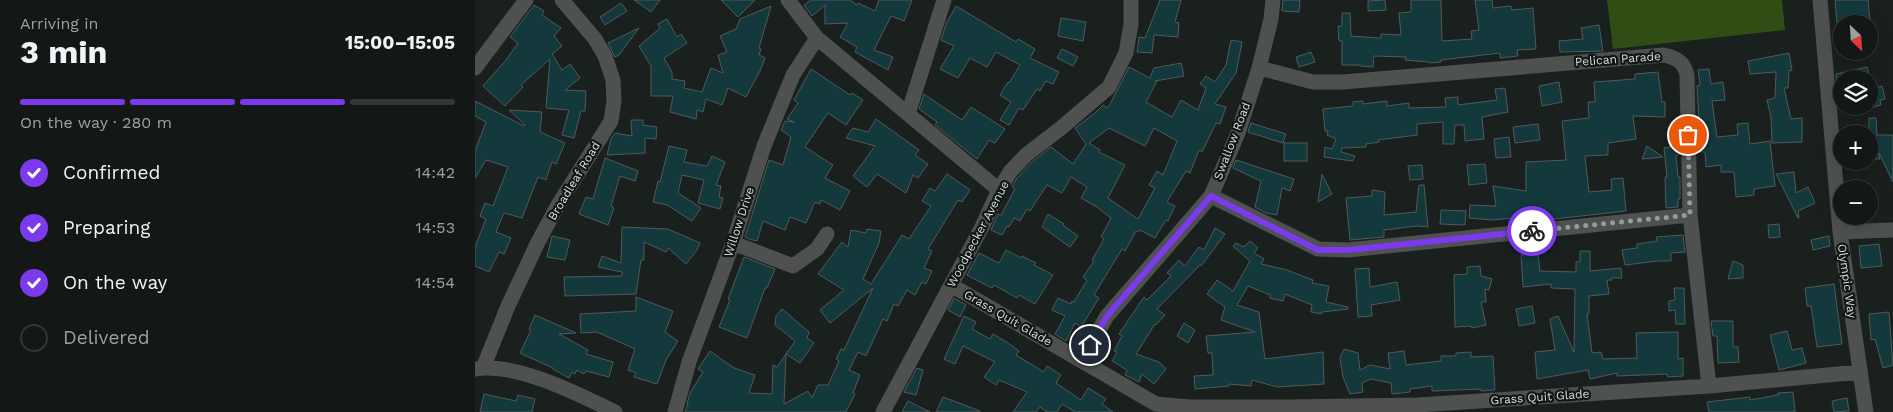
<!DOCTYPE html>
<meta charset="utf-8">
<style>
:root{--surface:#131816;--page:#1c211f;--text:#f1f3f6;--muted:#9da0a1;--line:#323735;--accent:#7c3aed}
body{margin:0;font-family:"Work Sans",sans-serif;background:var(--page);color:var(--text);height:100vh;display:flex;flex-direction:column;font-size:19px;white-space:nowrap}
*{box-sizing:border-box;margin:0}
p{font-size:16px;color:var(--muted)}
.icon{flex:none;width:28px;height:28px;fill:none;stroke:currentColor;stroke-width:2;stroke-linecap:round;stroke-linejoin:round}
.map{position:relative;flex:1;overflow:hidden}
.panel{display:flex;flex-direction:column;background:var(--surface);width:475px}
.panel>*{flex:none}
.needle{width:32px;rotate:155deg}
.fabs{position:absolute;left:1358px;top:15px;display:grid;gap:10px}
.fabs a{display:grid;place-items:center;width:45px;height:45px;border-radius:50%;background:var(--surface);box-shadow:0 5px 20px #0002,0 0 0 1px var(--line);font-size:25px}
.pin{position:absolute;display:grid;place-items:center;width:42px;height:42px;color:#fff;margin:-21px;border:2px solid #fff;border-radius:50%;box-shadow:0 1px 5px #0007}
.courier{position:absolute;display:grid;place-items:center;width:50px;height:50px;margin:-25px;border:4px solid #7c3aed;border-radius:50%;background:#fff;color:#222;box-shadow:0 1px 6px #0007}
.head em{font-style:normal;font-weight:700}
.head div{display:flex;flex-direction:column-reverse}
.head{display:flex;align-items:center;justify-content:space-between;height:85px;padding:0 20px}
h1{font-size:32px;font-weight:700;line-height:38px}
.bar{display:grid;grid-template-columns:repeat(4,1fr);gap:8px 5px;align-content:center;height:60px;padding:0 20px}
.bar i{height:6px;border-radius:4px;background:var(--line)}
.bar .selected{background:var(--accent)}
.bar p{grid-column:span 4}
ol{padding:0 20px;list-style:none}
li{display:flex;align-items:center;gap:15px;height:55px}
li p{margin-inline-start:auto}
li .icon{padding:5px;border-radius:50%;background:var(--accent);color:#fff;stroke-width:4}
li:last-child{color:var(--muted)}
li i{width:28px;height:28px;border:2px solid var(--line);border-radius:50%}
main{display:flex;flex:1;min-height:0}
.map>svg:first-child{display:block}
.green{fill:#304e14}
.building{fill:#13393d;stroke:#525a5b;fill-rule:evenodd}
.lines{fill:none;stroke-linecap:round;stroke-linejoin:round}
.minor{stroke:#4e514f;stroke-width:15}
.done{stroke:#969c9b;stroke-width:5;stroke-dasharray:0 9}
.route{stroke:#7c3aed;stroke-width:6}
.labels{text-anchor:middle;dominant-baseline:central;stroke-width:4.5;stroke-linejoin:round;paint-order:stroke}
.street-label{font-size:12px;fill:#dadfde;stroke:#101715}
</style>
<main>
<section class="panel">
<div class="head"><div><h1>3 min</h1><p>Arriving in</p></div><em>15:00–15:05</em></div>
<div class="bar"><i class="selected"></i><i class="selected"></i><i class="selected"></i><i></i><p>On the way · 280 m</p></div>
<ol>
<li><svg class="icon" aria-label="check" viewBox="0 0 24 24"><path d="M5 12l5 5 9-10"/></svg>Confirmed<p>14:42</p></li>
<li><svg class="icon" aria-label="check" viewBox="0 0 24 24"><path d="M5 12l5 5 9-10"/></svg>Preparing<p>14:53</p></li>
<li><svg class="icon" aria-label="check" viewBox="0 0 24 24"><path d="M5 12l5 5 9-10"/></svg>On the way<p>14:54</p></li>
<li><i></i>Delivered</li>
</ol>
</section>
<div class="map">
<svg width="1418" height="412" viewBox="0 0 1418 412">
<rect width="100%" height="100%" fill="#19201e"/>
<path class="green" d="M1132 0H1307L1310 30 1138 49Z"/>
<path class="building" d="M159 0H185L176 12Z
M246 0H280L263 17Z
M336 0H375L382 5 383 3 400 11 404 0H437L429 21 416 16 399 50 418 57 413 70 380 52 382 47 365 37 373 23 350 24V5L337 16 329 5Z
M685 0H706L700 22 704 23 703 37 679 35 677 53 662 52 664 37 670 38Z
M808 0H825L824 12 807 11Z
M910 0 911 10 893 11V1Z
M936 0H966L967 41 997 39 996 31 1004 30 1000 0H1017L1018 8 1036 6 1037 10 1058 8 1061 49 1042 50 1043 56 1025 58V53L966 60V62L955 63 954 62 930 60 931 57 899 56 898 67 885 66V65H867V41H864L863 26H867V13H875L876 36 906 38V34L926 35 924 13 936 12Z
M1360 0H1393L1395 20 1362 23Z
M146 3 152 11 130 25 125 17Z
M59 5 69 11 67 15 86 28 79 36 87 46 77 54 87 70 95 64 105 78 90 90 111 91 110 111H106L99 138 87 135 94 110 71 108 75 59 46 85 48 87 30 106 8 86 31 60 43 43 35 37Z
M296 6 284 48 286 49 284 55 290 58 285 71 271 97 253 88 247 105 231 99 228 112 222 110 221 119 195 112 198 96H176V66L164 46 185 28 183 24 192 19 202 37 206 34 212 43 189 58 197 72V79L210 81 209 88 227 92 236 68 248 73 243 55 252 52 245 36 261 29 265 19Z
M481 6 541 42 543 39 560 49 555 58 584 72 578 84 571 81 565 91 562 89 548 110 544 108 534 125 525 120 536 102 525 95 533 82 534 83 545 65 521 52 512 67 495 58 483 78 465 69 479 46 466 40 471 24Z
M586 18 611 22 608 41 583 36Z
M1124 25 1128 51 1085 52 1084 41 1108 39 1106 28Z
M164 28 144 55 140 57 133 43Z
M756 40 767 42 761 73 740 104 751 107 745 124 741 123 727 152 724 150 715 173 711 171 692 202 700 206 693 221 691 220 680 238 665 230 663 232 661 231 650 251 647 249 619 295 624 298 606 327 600 323 591 341 580 334 590 316 577 310 583 298 596 304 597 301 599 302 612 280 608 277 619 261 617 260 629 239 626 237 636 218 622 207 606 198 612 187 596 177 587 193 572 185 555 211 552 209 545 221 539 218 534 227 532 226 527 235 516 230 523 214 526 215 540 189 537 187 542 178 557 162 576 147 598 164 611 144 600 128 620 113 628 105 633 108 654 67 675 78 679 68 706 63 709 76 680 81H682L671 102 697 117 706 100 723 110 731 88 725 84 731 76 740 82 751 65ZM634 128 670 146 679 128 702 141 688 175 682 171 674 185 680 188 663 219 633 198 650 165 624 152 625 150 614 143Z
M587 49 603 57 598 66 582 58Z
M836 52 840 62 824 67 821 57Z
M1314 53 1317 70 1314 71 1313 88H1309L1316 119 1327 118V142L1297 143 1296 117 1292 100 1300 98 1301 72 1275 74 1273 61Z
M1392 67 1395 79H1361V74Z
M336 69 375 95 377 93 388 100 371 125 353 113 330 147 358 165 350 178 375 191 365 210 346 200 345 204 340 202 331 223 315 217 310 230 288 221 282 241 274 239 270 237 294 160 308 165 316 137 306 130 310 121 319 122 312 119 323 103 319 100Z
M1234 69 1236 84 1248 82 1250 100 1237 101 1242 137 1263 135 1262 124 1273 123 1275 144 1295 141 1300 186 1279 189V195L1261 197 1259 172H1246V165L1231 167 1230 152H1223V140L1225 139 1222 86 1225 85 1223 70Z
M1183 72 1187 102H1190V117L1158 116 1161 139 1133 143V155L1110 156 1114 192 1137 190 1136 179 1148 178 1151 211 1070 220V215L1017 220 994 218 995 205 1021 206 1018 186 1051 191V162L1091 160 1087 121 1114 118 1113 102H1120L1119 82 1160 79V74Z
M1084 82 1087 102 1067 106 1064 86Z
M1407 86 1410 99 1405 100 1406 105 1394 108V90Z
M1030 88 1033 112 1007 117 1009 139 990 141 989 125H980L979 144H968V122L942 124V135L903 140 904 142 891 144V147L867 148 866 152 880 156 878 161 849 157 850 147 857 149 861 139 852 135 853 131H850L848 109 878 106V102L888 101V104L912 101V106L934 103V108L971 107 970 98 983 97V105L1022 100 1020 89Z
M449 94 487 120 496 107 530 129 520 143 514 140 502 159 460 125 462 122 444 109Z
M0 101 49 126 50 125 34 110 67 112 65 132 90 143 81 164 77 162 71 180 63 177 47 218 29 213 21 232 36 238 29 254 24 252 14 272 0 266V247L11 219 5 216 10 203 18 206 33 167 11 160 0 178V151L11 122 0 116Z
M1394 118H1401L1402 135H1418V182L1404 153 1405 159H1394Z
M401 119 444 150 440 155 453 164 443 178 438 175 431 193 402 174 392 187 378 176 400 146 371 138 378 128 393 132Z
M156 120H168V125L182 127 181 139 170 138V153L132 155 136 139 140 133 157 136Z
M776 123 811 134 808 143 773 132Z
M1063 124 1065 140 1040 143 1038 127Z
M1034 137 1036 157 1021 158 1019 139Z
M1194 139 1204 140V155H1201L1203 177H1205V199H1203V207L1191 208 1190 177H1192L1189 148 1195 147Z
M809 143H832V161H809Z
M194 146 212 150 209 162 232 166 237 156 250 162 241 185 246 186 244 197 248 198 245 209 223 203 229 180 207 175 203 193 226 208 217 221 192 205 178 202 183 181 185 182Z
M1172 146 1188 157 1167 159Z
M130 158 163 171 160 181 145 176 136 206 139 208 133 225 104 214 111 197 118 199Z
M761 160 819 179 815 191 807 188 802 215 791 213 780 207 786 181 758 168Z
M1010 164 1012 183 994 185 992 165Z
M947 165 948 179 935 180 933 166Z
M1319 172 1321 193 1333 187 1340 203 1323 211 1324 218H1323L1301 174Z
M472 174 495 190 487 202 483 200 453 249 457 251 449 268 457 271 451 284 447 282 440 295 432 290 423 306 419 304 412 321 408 319 391 356 383 352 374 370 385 375 378 393 380 394 371 412H210L213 404H212L215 393 228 372 223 369 235 351 259 368 280 375 274 393 297 394 298 365 302 367 320 341 300 325 301 316 307 309 334 332 332 338 339 343 325 363 311 354 309 404 333 391 337 398 343 385H353L364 361 361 359 366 349 369 350 398 288 355 323 345 310 369 290 343 274 367 242 373 247 376 230 391 233 392 229 406 231 404 243 388 279 396 284 427 235 434 239 456 206 447 201 455 188 460 191Z
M847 174 857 194 843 202Z
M944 185H949L953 227 942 226 909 230V237L875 240 871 198 897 196V190L910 192 909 215 941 212Z
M966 210 991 211 990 225 965 224Z
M573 214 589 224 588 225 603 236 595 247 567 227Z
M1304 224 1305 237 1294 238 1293 225Z
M147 227 193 229 225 243 222 250 211 264 193 248 191 252 169 242V260H166L161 294 90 296 89 277 147 276V272L123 267 127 256 146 263Z
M740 228 750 234 726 266 725 265 682 309 690 315 681 325 680 324 661 354 684 362 691 369 679 384 667 374 664 382 650 375 652 370 637 361 642 352 639 351 647 336 644 334 669 297 672 300 696 276 692 273 704 260 710 266 724 247 729 250Z
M1208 235 1210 252 1196 253V261H1183L1150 265 1147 250 1162 248V244L1182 241 1181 237Z
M77 236 95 240 90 260 72 257Z
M1354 236 1355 246 1338 250 1336 240Z
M775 241 783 248 779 253 789 259 786 264 812 270 838 280 837 283 854 286 851 302 873 307V309L847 312V314L836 312 837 305 810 294 808 301 795 298V295L773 286 762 305 784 312 790 359 848 352 849 384 802 387 777 380 776 386 754 384V386L720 389 719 376 738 375 737 353H733L731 336 780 332 746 320 750 307 732 294 742 280 758 291 775 261 758 246 761 243 769 247Z
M1404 244 1407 266 1386 268 1384 246Z
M531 250 546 258 547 256 561 263 559 265 578 275 560 304 544 295 542 298 519 285 517 288 492 275 504 253 524 263Z
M1105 251H1115V271L1146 268 1147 278H1136L1137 280H1132L1134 294 1114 296V314H1112L1117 353 1126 352 1128 359 1162 358 1161 333 1203 332V359L1208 358V376L1193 377 1192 374 1142 376V373L1115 379 1113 370 1062 379 1060 352 1080 350 1075 319 1083 316 1099 352 1100 289 1076 288V284L1048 287 1046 255 1063 253 1065 271 1101 272V262H1105Z
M269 257 300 269 292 288H290L272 338 244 327 255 300 253 299Z
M1258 261 1268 265V278L1253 279Z
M1005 266 1006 276 1017 279 1014 290 1010 289 1011 302H1006L1011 325 997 328 996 326 980 327 979 275 992 274V267Z
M894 268 895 287 922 282 925 300 896 305 897 316 883 317 880 269Z
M1359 284 1367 344 1342 347 1336 306H1332L1330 288Z
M1199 288H1209L1210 324H1201L1200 310 1194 311V301L1200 300Z
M161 297 198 311 190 332 203 341 191 360 182 384 159 377 161 373 153 370 160 349 122 332 106 333 105 314 161 311Z
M479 298 491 305 485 317 473 310Z
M1057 306 1060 323 1044 326 1041 309Z
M1414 312 1418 365 1408 368 1400 339 1396 340 1394 314Z
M60 315 101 333 84 334 113 350 111 354 138 362 134 377 111 371 109 374 102 370 100 374 97 372 94 378 78 369V368L45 353 56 330 54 329Z
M489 316 501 322 497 329 515 339 518 334 533 343 544 351 541 355 569 372 572 366 586 375 581 383 606 400 613 388 631 399 627 404 638 412H600L587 404 582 412H572L565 407 561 412H538L552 392 524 380 521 385 509 377 520 362 488 346 480 364 469 359Z
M1236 321H1258V347H1263L1264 362 1243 363 1242 336H1238Z
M709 323 720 330 713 343 702 336Z
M1312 331 1317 350 1327 348 1331 363 1304 370 1295 335Z
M869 349 883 353 885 370 895 365 915 369 913 353 929 351 931 365 966 361V356H981V353L996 352V357L1018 356 1020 390 1006 391V389L957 391V386L935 389V392L917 394 916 383 896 379 887 383 888 392 875 394 868 377 865 358Z
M442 368 448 370 441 395 429 392Z
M1318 392 1320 412H1234L1232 402 1275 397V400L1303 395V393Z
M9 394 41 401 43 395 60 399 57 412H5Z
M468 397 505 411V412H461Z
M1372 398 1374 411 1359 412 1357 401Z
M433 401 455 412H427Z"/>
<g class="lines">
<path class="minor" d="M313 0 342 38 524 190
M1345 0 1365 232 1391 412
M0 68 51 0
M784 68 838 82H868L1189 55C1202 58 1209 62 1212 75L1215 215 1234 386
M433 114 469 0
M736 196 843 249 873 250 1215 215
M1365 232 1418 230
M258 243 318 266 342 249 352 234
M476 285 681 404 714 407H814L943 405 1234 386 1385 372
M607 359 632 316 736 196 763 133 784 68 796 19 798 0
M8 368 33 306 63 242 83 205 136 121 139 101 138 80 130 56 120 39 87 0
M0 369C41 362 103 394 140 412
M200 412 214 362 258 243 289 146 318 75 342 38
M408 412 507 227 524 190 535 172 551 155 586 128 634 87 651 53 656 24V0"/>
</g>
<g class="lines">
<path class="done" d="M1057 231 1215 215 1213 135"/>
<path class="route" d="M615 345 632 316 736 196 843 250H873L1057 231"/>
</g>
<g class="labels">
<g class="street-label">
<text transform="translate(1143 59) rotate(-4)">Pelican Parade</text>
<text transform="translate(757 141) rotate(-69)">Swallow Road</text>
<text transform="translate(99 181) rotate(-59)">Broadleaf Road</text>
<text transform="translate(264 222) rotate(-72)">Willow Drive</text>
<text transform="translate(503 234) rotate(-62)">Woodpecker Avenue</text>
<text transform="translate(1372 281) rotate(82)">Olympic Way</text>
<text transform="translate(533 318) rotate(30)">Grass Quit Glade</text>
<text transform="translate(1065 397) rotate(-4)">Grass Quit Glade</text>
</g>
</g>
</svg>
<div class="fabs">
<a><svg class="needle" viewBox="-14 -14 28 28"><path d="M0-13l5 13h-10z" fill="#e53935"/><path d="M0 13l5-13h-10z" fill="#9da0a1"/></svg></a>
<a><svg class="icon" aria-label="layers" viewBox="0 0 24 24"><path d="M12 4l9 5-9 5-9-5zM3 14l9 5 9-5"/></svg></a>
<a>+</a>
<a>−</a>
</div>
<div class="pin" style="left:1213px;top:135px;background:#ea580c"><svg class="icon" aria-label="bag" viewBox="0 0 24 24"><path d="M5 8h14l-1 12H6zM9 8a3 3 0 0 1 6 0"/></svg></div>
<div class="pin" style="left:615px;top:345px;background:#1f2937"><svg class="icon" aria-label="home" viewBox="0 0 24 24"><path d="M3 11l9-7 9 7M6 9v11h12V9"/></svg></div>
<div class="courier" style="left:1057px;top:231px"><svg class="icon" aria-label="bike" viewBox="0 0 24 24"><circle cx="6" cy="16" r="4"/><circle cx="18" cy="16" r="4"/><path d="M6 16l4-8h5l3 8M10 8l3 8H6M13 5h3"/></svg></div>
</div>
</main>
